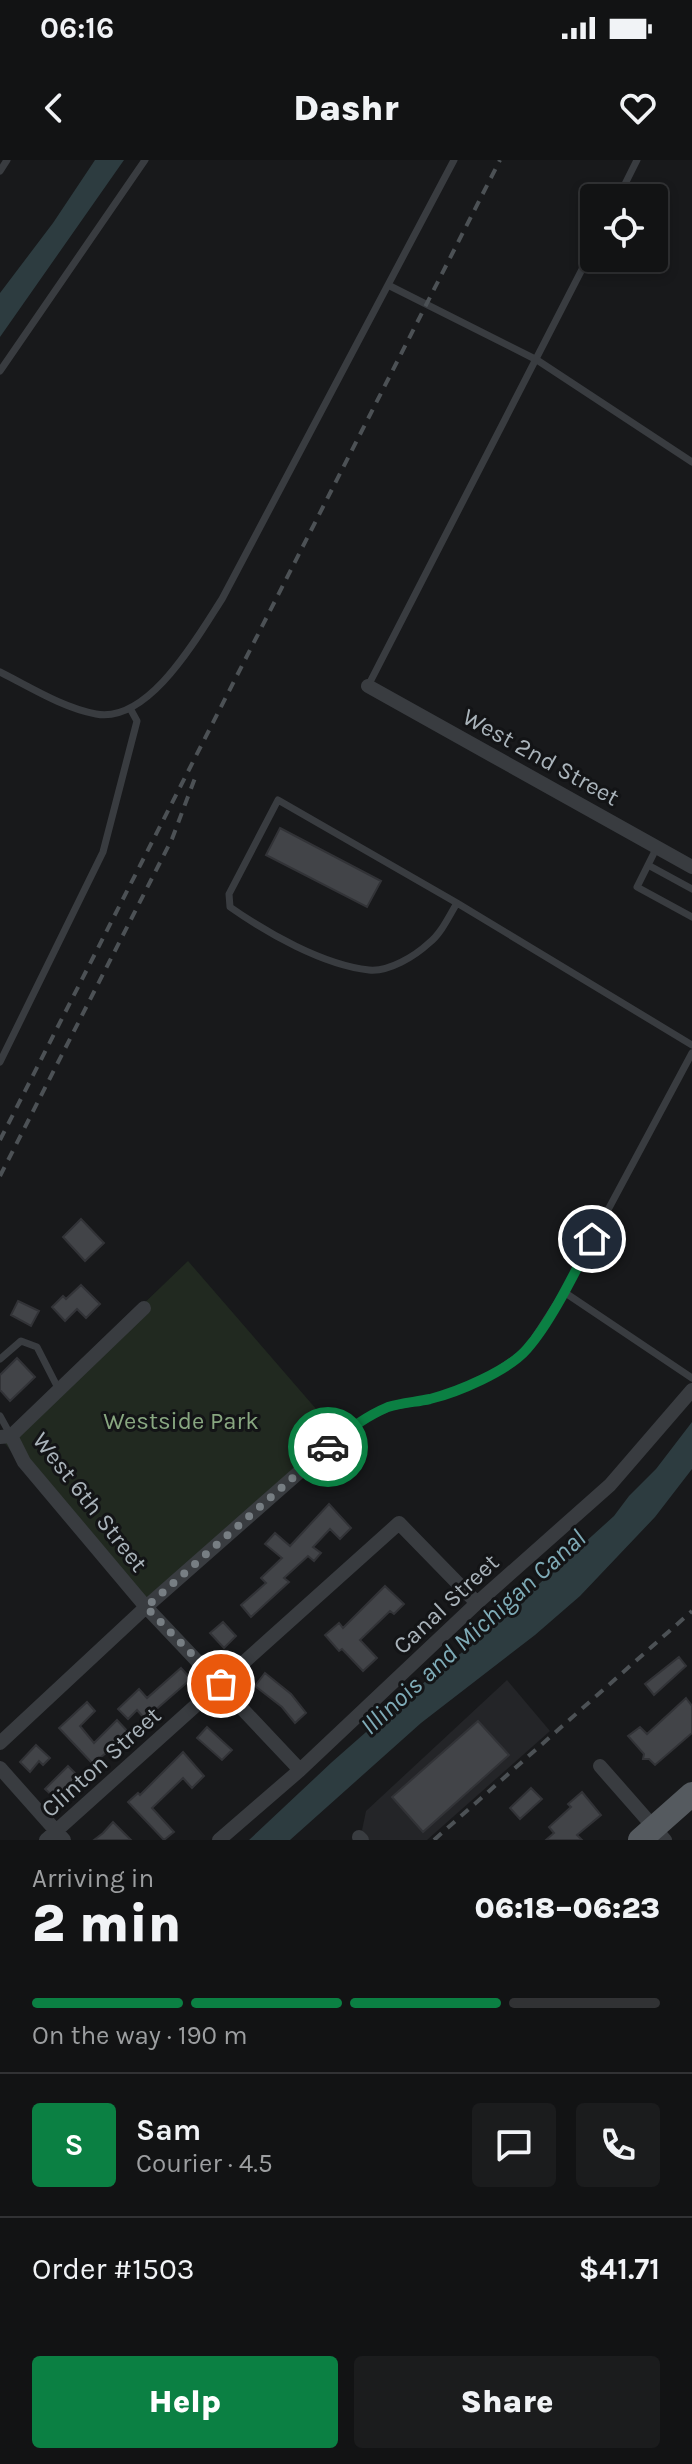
<!DOCTYPE html>
<meta charset="utf-8">
<style>
:root{--surface:#121314;--page:#1b1c1d;--text:#f1f3f6;--muted:#9c9ea0;--line:#313234;--accent:#0b8043}
body{margin:0;font-family:Karla,sans-serif;background:var(--page);color:var(--text);height:100vh;display:flex;flex-direction:column;font-size:30px;white-space:nowrap}
*{box-sizing:border-box;margin:0}
p{font-size:26px;color:var(--muted)}
.icon{flex:none;width:44px;height:44px;fill:none;stroke:currentColor;stroke-width:2;stroke-linecap:round;stroke-linejoin:round}
.map{position:relative;height:1680px;overflow:hidden}
.sheet{display:flex;flex-direction:column;background:var(--surface);flex:1}
.sheet>*{flex:none}
.controls{position:absolute;left:580px;top:24px;display:grid;gap:16px}
.controls a{display:grid;place-items:center;width:88px;height:88px;border-radius:8px;background:var(--surface);box-shadow:0 4px 12px #0003,0 0 0 2px var(--line);font-size:40px}
.pin{position:absolute;display:grid;place-items:center;width:68px;height:68px;color:#fff;margin:-34px;border:4px solid #fff;border-radius:50%;box-shadow:0 2px 8px #0007}
.courier{position:absolute;display:grid;place-items:center;width:80px;height:80px;margin:-40px;border:6px solid #0b8043;border-radius:50%;background:#fff;color:#222;box-shadow:0 2px 10px #0007}
.headline em{font-style:normal;font-weight:800}
.headline div{display:flex;flex-direction:column-reverse}
.headline{display:flex;align-items:center;justify-content:space-between;height:136px;padding:0 32px}
h1{font-size:52px;font-weight:800;line-height:60px}
.bar{display:grid;grid-template-columns:repeat(4,1fr);gap:12px 8px;align-content:center;height:96px;padding:0 32px}
.bar i{height:10px;border-radius:6px;background:var(--line)}
.bar .current{background:var(--accent)}
.bar p{grid-column:span 4}
.line{display:flex;align-items:center;gap:20px;padding:0 32px;border-top:2px solid var(--line)}
.line div{flex:1}
.round{display:grid;place-items:center;flex:none;width:84px;height:84px;border-radius:8px;background:var(--page)}
.button{display:flex;gap:16px;margin-top:auto;padding:16px 32px}
.button a{flex:1;height:92px;border-radius:8px;background:var(--accent);color:#fff;font-size:32px;font-weight:800;line-height:92px;text-align:center}
.button a+a{background:var(--page);color:var(--text)}
.status{display:flex;justify-content:space-between;align-items:center;height:56px;padding:0 40px;background:var(--surface);direction:ltr}
.status svg{height:22px;fill:currentColor}
header{display:flex;justify-content:space-between;align-items:center;height:104px;padding:0 32px;background:var(--surface);font-size:36px;font-weight:800}
.map>svg:first-child{display:block}
.built{fill:#242528}
.green{fill:#212920}
.water{fill:#2d3c40}
.building{fill:#424448;stroke:#323337;stroke-width:2}
.lines{fill:none;stroke-linecap:round;stroke-linejoin:round}
.lane{stroke:#393c40;stroke-width:7}
.street{stroke:#393c40;stroke-width:14}
.primary{stroke:#555a5f;stroke-width:24}
.rail{stroke:#4c5155;stroke-width:4;stroke-dasharray:10 8;stroke-linecap:butt}
.done{stroke:#777e83;stroke-width:8;stroke-dasharray:0 14.4}
.route{stroke:#0b8043;stroke-width:10}
.labels{text-anchor:middle;dominant-baseline:central;stroke-width:6;stroke-linejoin:round;paint-order:stroke}
.street-label{font-size:24px;fill:#aab4bb;stroke:#131416}
.park-label{font-size:24px;fill:#88a780;stroke:#131416}
.water-label{font-size:26px;font-style:italic;fill:#7facb8;stroke:#131416}
</style>
<div class="status"><b>06:16</b><svg viewBox="0 0 49 12"><path d="M0 12V9h3v3zM5 12V6h3v6zM10 12V3h3v9zM15 12V0h3v12zM26 1h20v11H26zM47 4h2v5h-2z"/></svg></div>
<header><svg class="icon" aria-label="back" viewBox="0 0 24 24"><path d="M15 5l-7 7 7 7"/></svg>Dashr<svg class="icon" aria-label="heart" viewBox="0 0 24 24"><path d="M12 20l-8-8c-3-5 5-10 8-4 3-6 11-1 8 4z"/></svg></header>
<div class="map">
<svg width="692" height="1680" viewBox="0 0 692 1680">
<rect width="100%" height="100%" fill="#18191b"/>
<path class="built" d="M507 1520 550 1571 427 1680H360L366 1651Z"/>
<path class="green" d="M188 1101 336 1272 137 1446 2 1280Z"/>
<path class="water" d="M95 0H124L0 177V133L53 63Z
M692 1262V1309L655 1357 580 1436 535 1475 421 1563 290 1680H249L332 1602 407 1536 475 1482 614 1356 629 1336 656 1309Z"/>
<path class="building" d="M280 668 381 721 367 747 266 695Z
M81 1059 104 1083 85 1101 63 1077Z
M81 1125 100 1144 86 1158 77 1149 65 1161 52 1147 63 1136 66 1139Z
M18 1141 39 1151 31 1166 11 1155Z
M17 1198 35 1217 10 1241 0 1230V1215Z
M329 1344 351 1368 340 1379 330 1369 313 1387 321 1393 314 1401 308 1396 284 1418 289 1422 251 1457 241 1445 266 1423 261 1418 282 1398 265 1384 275 1373 290 1386Z
M385 1426 404 1444 394 1454 390 1451 360 1480 377 1498 363 1511 342 1489 339 1491 325 1475 339 1463 343 1468Z
M223 1462 236 1476 224 1488 210 1473Z
M679 1497 686 1506 654 1535 645 1524Z
M181 1508 191 1519 145 1559 137 1550 128 1559 118 1549 139 1529 147 1538Z
M265 1513 291 1534 306 1553 295 1563 282 1547 255 1526Z
M686 1538 692 1546V1573L655 1605 649 1599H643L644 1594 628 1576 640 1567 647 1574Z
M87 1542 95 1551 80 1566 94 1583 117 1560 129 1573 93 1604 59 1568Z
M478 1561 509 1595 423 1672 392 1637Z
M207 1567 232 1590 222 1600 197 1578Z
M36 1585 50 1598 43 1605 39 1601 30 1612 20 1602Z
M183 1592 204 1616 192 1628 183 1618 152 1648 174 1672 164 1680 128 1642 138 1633 140 1635Z
M68 1606 83 1621H77L57 1640 45 1629Z
M531 1628 542 1639 520 1659 510 1648Z
M582 1632 601 1655 577 1675 582 1680H546L554 1673 549 1667 571 1647 568 1644Z
M113 1662 131 1680H94L103 1673Z"/>
<g class="lines">
<path class="lane" d="M0 11 7 0
M618 38 637 0
M388 125 537 200 692 302
M0 211 145 0
M0 512C30 527 63 548 96 554 149 564 198 476 222 439L454 0
M368 526 594 86
M657 687 637 727 692 757
M648 705 692 729
M457 743C449 756 441 774 429 783 415 796 389 812 369 810 323 805 267 773 230 747L229 734 278 640 457 743 692 885
M0 902 103 692 137 561 131 550
M564 1132 692 1218
M0 1199 21 1181 37 1187 59 1230
M0 1256 11 1276
M338 1278 351 1266 390 1247 433 1239 463 1228 497 1211 526 1191 564 1132 692 893"/>
<path class="street" d="M368 526 692 707
M11 1276 24 1302 146 1447 300 1610
M0 1277 11 1276 144 1148
M0 1583 146 1447 338 1278
M600 1606 665 1680
M0 1608 64 1680
M359 1677 362 1680
M46 1680 399 1363 477 1443
M219 1680 300 1610 477 1443 610 1325 692 1230"/>
<path class="primary" d="M640 1680 692 1634"/>
<path class="rail" d="M0 980 500 0
M0 1016 172 679 195 618
M434 1680 692 1451"/>
</g>
<g class="lines">
<path class="done" d="M221 1524 146 1447 328 1287"/>
<path class="route" d="M328 1287C346 1271 364 1257 388 1247 401 1243 416 1242 430 1239 458 1232 508 1211 527 1189 551 1162 575 1112 592 1079"/>
</g>
<g class="labels">
<g class="street-label">
<text transform="translate(541 597) rotate(29)">West 2nd Street</text>
<text transform="translate(90 1342) rotate(52)">West 6th Street</text>
<text transform="translate(446 1444) rotate(-43)">Canal Street</text>
<text transform="translate(101 1602) rotate(-42)">Clinton Street</text>
</g>
<g class="park-label">
<text x="181" y="1261">Westside Park</text>
</g>
<g class="water-label">
<text transform="translate(473 1472) rotate(-42)">Illinois and Michigan Canal</text>
</g>
</g>
</svg>
<div class="controls">
<a><svg class="icon" aria-label="locate" viewBox="0 0 24 24"><circle cx="12" cy="12" r="6"/><path d="M12 2v4M12 18v4M2 12h4M18 12h4"/></svg></a>
</div>
<div class="pin" style="left:221px;top:1524px;background:#ea580c"><svg class="icon" aria-label="bag" viewBox="0 0 24 24"><path d="M5 8h14l-1 12H6zM9 8a3 3 0 0 1 6 0"/></svg></div>
<div class="pin" style="left:592px;top:1079px;background:#1f2937"><svg class="icon" aria-label="home" viewBox="0 0 24 24"><path d="M3 11l9-7 9 7M6 9v11h12V9"/></svg></div>
<div class="courier" style="left:328px;top:1287px"><svg class="icon" aria-label="car" viewBox="0 0 24 24"><path d="M5 17H2v-5l4-1 3-4h7l3 4 3 1v5h-3M9 17h6M6 11h13"/><circle cx="7" cy="17" r="2"/><circle cx="17" cy="17" r="2"/></svg></div>
</div>
<section class="sheet">
<div class="headline"><div><h1>2 min</h1><p>Arriving in</p></div><em>06:18–06:23</em></div>
<div class="bar"><i class="current"></i><i class="current"></i><i class="current"></i><i></i><p>On the way · 190 m</p></div>
<div class="line" style="height:144px"><b class="round" style="background:var(--accent);color:#fff">S</b><div><b>Sam</b><p>Courier · 4.5</p></div><a class="round"><svg class="icon" aria-label="chat" viewBox="0 0 24 24"><path d="M4 5h16v11H9l-5 4z"/></svg></a><a class="round"><svg class="icon" aria-label="phone" viewBox="0 0 24 24"><path d="M5 4h4l2 5-3 2q2 4 5 5l2-3 5 2v4C11 20 4 13 5 4z"/></svg></a></div>
<div class="line" style="height:104px"><div>Order #1503</div><b>$41.71</b></div>
<div class="button"><a>Help</a><a>Share</a></div>
</section>
